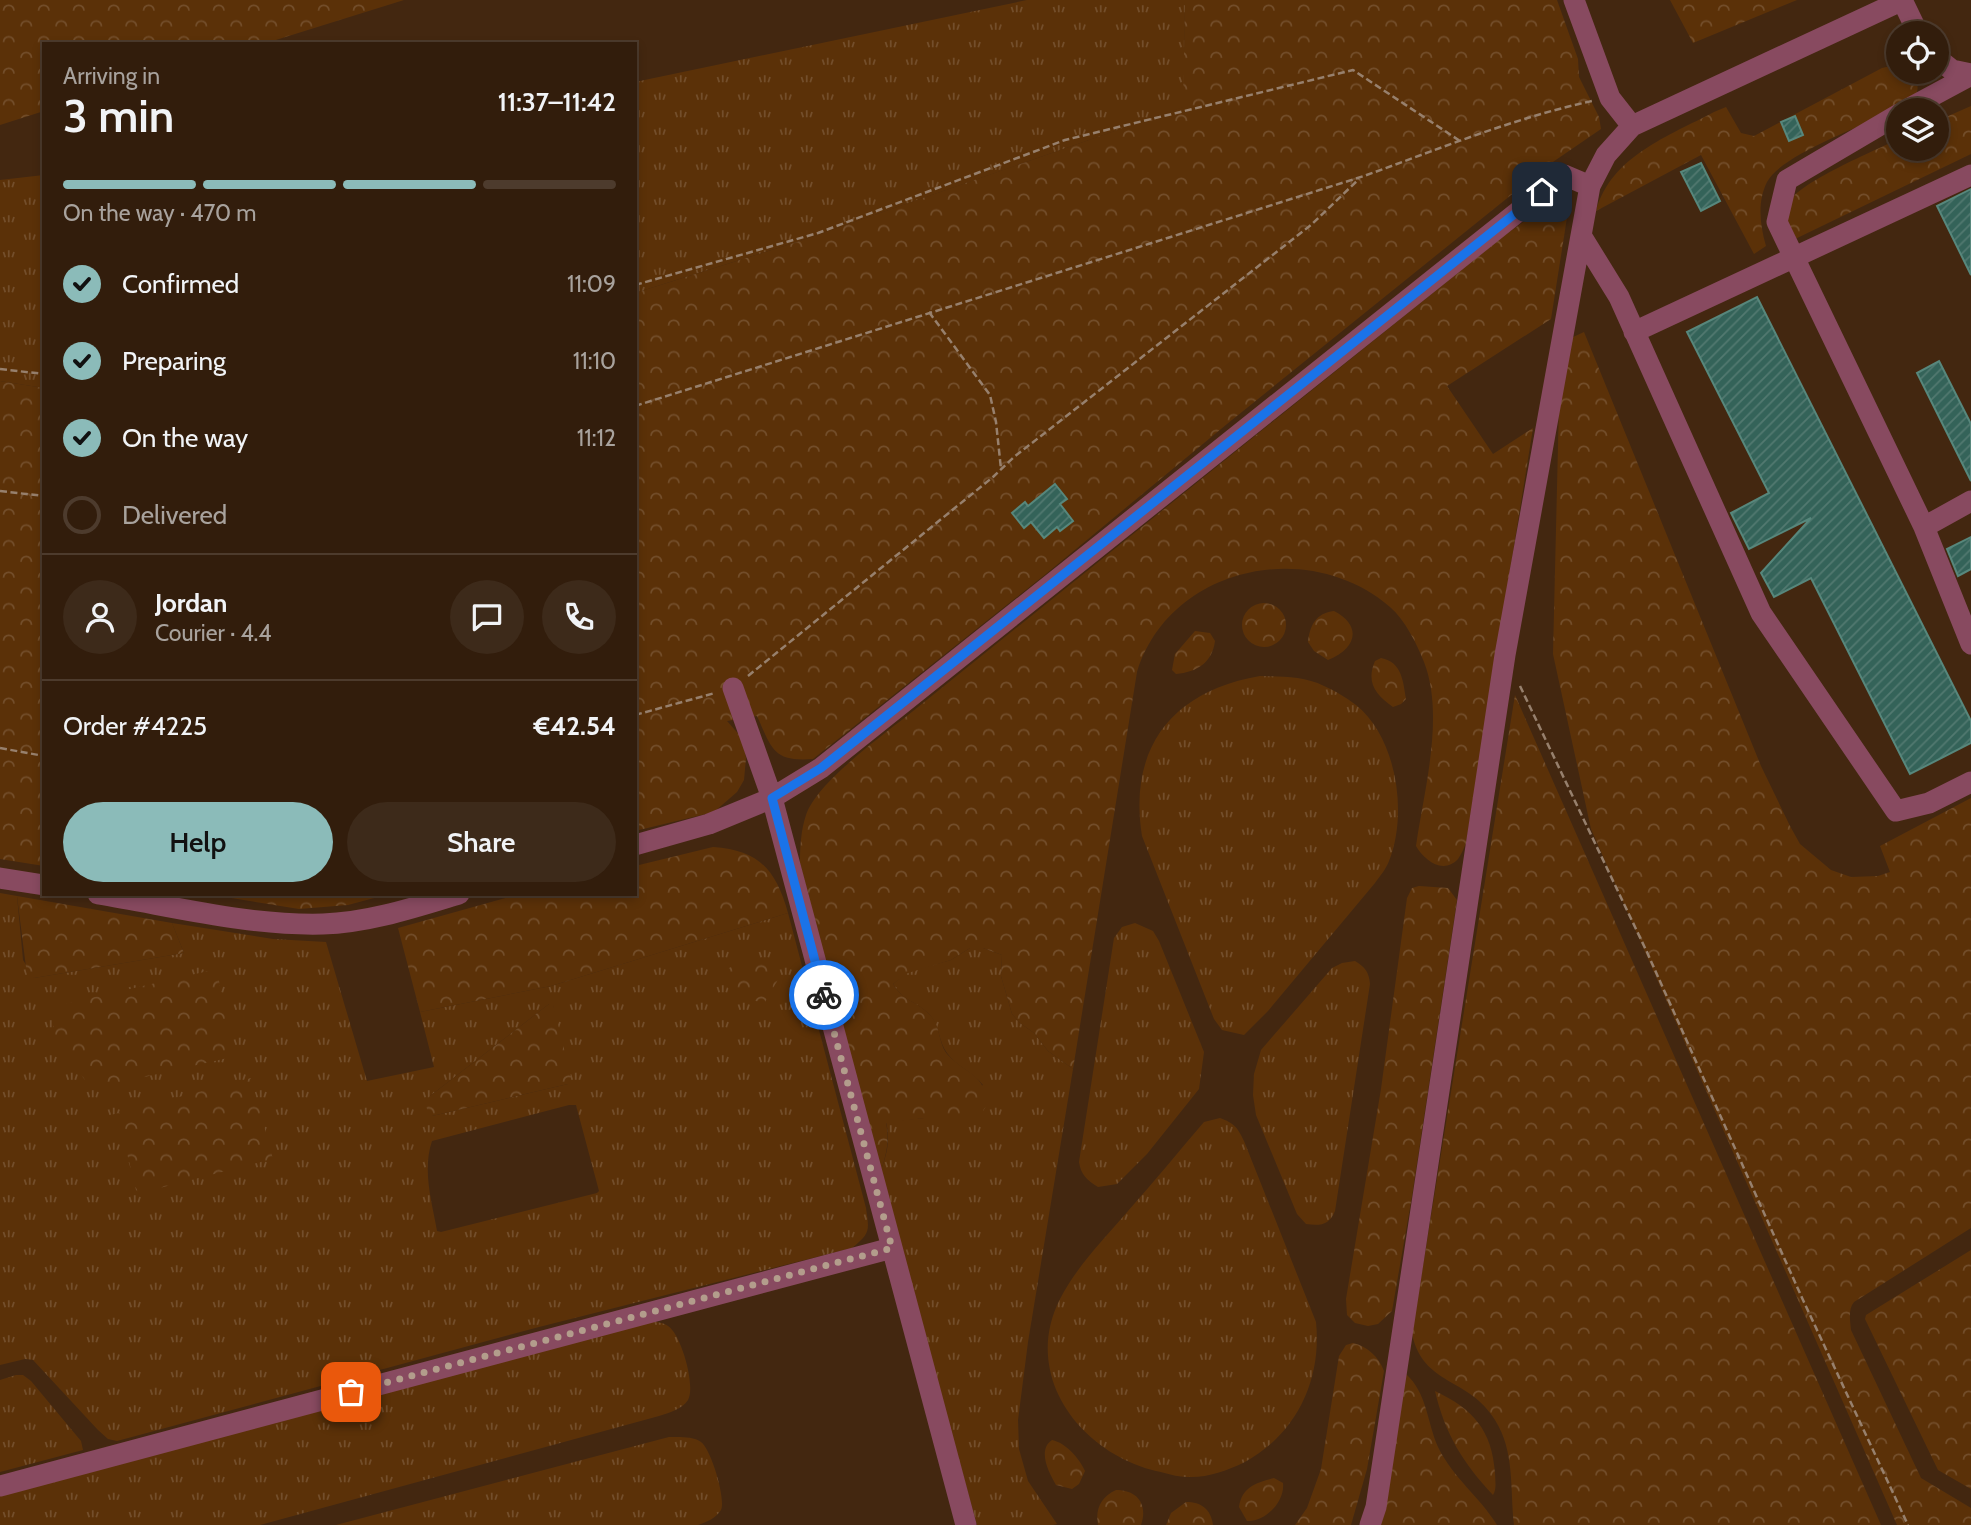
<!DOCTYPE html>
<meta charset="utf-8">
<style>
:root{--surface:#321d0c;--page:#3d2a1a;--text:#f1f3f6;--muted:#a8a29d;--line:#4d3b2d;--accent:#8bbbb9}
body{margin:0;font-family:Cabin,sans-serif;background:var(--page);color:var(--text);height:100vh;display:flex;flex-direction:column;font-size:26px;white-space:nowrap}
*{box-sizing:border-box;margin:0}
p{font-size:23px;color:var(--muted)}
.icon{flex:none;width:38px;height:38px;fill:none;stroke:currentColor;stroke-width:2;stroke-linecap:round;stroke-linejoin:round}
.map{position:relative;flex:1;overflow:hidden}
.sheet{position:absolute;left:42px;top:42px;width:595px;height:854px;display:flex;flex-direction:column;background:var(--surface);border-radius:0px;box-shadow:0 4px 10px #0003,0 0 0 2px var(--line)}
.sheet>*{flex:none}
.fabs{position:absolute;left:1886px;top:21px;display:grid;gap:14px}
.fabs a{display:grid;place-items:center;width:63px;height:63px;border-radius:50%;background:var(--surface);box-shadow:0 4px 10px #0003,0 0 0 2px var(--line);font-size:35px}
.pin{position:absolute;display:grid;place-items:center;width:60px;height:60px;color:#fff;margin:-30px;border-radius:14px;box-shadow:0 4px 10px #0006}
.courier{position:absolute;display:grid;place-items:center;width:70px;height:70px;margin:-35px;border:5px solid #1a73e8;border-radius:50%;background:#fff;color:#222;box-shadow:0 2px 9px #0007}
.headline em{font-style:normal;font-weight:600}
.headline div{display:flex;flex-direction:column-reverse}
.headline{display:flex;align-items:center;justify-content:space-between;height:119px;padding:0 21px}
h1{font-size:46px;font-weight:600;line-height:52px}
.bar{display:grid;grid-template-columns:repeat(4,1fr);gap:10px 7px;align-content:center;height:84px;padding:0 21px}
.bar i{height:9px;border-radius:5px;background:var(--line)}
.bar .active{background:var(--accent)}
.bar p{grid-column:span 4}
.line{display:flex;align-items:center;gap:18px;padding:0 21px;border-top:2px solid var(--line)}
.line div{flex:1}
.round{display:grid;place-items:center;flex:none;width:74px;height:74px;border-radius:37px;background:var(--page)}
ol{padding:0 21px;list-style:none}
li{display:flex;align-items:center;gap:21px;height:77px}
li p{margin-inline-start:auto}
li .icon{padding:7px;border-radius:50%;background:var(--accent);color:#111;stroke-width:4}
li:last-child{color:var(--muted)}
li i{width:38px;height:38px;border:4px solid var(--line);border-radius:50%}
.cta{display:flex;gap:14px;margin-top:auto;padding:14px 21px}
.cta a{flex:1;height:80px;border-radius:42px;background:var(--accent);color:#111;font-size:28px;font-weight:600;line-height:80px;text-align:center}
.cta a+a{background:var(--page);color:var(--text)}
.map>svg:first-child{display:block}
.grass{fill:url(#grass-tufts);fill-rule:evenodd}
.forest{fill:url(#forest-crowns)}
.building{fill:url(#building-hatch);stroke:#57877c;stroke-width:2}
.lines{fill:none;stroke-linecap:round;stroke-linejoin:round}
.path{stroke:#97806d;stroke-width:2.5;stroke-dasharray:7 3.5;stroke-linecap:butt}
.minor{stroke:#884a60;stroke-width:21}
.done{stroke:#b39d8c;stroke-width:7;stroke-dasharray:0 12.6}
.route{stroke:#1a73e8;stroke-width:9}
</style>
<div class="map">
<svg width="1971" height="1525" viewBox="0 0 1971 1525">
<defs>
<pattern id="grass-tufts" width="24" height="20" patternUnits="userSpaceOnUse" patternTransform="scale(1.75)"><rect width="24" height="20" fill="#5b3108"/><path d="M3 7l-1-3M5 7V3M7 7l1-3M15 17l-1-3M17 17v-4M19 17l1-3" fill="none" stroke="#734e2b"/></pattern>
<pattern id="forest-crowns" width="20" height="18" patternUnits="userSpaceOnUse" patternTransform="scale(1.75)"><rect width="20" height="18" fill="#5b3108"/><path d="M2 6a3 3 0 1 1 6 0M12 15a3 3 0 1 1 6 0" fill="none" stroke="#734e2b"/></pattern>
<pattern id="building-hatch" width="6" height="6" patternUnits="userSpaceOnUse" patternTransform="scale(1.75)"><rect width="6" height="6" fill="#346359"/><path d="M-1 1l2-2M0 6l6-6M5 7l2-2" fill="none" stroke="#527970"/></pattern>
</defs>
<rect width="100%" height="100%" fill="#432710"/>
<path class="grass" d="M1027 0H1185L1184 107 797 242 635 293V82Z
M44 175V388L0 381V180Z
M1260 676C1281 677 1304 676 1324 686 1335 691 1347 698 1356 705 1397 738 1408 814 1389 861 1386 869 1380 876 1375 883L1268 1011 1244 1035 1222 1030 1214 1019 1142 836C1128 748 1172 691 1260 676Z
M0 893 17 896 23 960 34 978 184 953 172 923 273 939 326 942 367 1081 434 1067 420 1012 551 986 788 913 866 1208C869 1230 871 1233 852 1248L539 1327 117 1441 108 1439 98 1430 33 1360 25 1359 0 1365ZM549 1004 553 1005 568 1084 432 1116 430 1096ZM569 1105H576L599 1191 597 1193 441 1232 437 1231C432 1202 422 1170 432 1141Z
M1135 923 1153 931 1159 941 1204 1052 1199 1089 1147 1154 1117 1184 1098 1187C1087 1180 1081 1175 1079 1162L1114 938 1122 927Z
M970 948H983L1002 955 1001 976 1012 1014 1020 1023 1034 1033 1048 1051 1073 1069 1028 1342 1018 1420 1019 1449 1028 1481 1057 1524 1053 1525H977L880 1174C886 1156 891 1142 886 1122L924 1118 983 1085C973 1072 956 1066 947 1053 938 1041 940 1025 929 1014 915 1000 905 1003 893 984L908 972 951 960Z
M1355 961C1365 967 1369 972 1370 984L1335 1211C1329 1225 1321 1226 1306 1224L1297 1214 1256 1115 1253 1095 1254 1074 1261 1050 1332 968 1342 963Z
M1220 1118C1234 1123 1238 1128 1244 1141L1316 1322C1322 1381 1296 1435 1243 1463 1226 1471 1207 1478 1187 1477 1177 1477 1166 1473 1156 1471 1081 1453 1021 1376 1060 1299 1077 1266 1104 1239 1128 1211 1154 1182 1178 1152 1204 1122Z
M652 1321C657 1322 664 1323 668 1326 681 1334 696 1386 688 1400 682 1409 669 1413 659 1416L260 1525H0V1492Z
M16 1375H23L31 1381 81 1441 83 1450 0 1472V1380Z
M669 1437C678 1437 693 1436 701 1442 711 1449 726 1499 721 1510 716 1518 707 1522 698 1525H336Z"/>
<path class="forest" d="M0 0H404L263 44H44V111L0 125Z
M1185 0H1557L1578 59 1579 77 1599 117 1601 129 1547 166 1227 424 1047 573 813 759C773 762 772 749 757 716L727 721 742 738 746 758 744 780 737 792 714 812 635 831V293L797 242 1183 107Z
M1670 0H1797L1693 43Z
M1895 65 1899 68V72H1909C1916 79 1920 85 1916 95 1904 102 1891 110 1879 117 1851 131 1781 156 1767 182 1757 202 1760 225 1766 246L1754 254 1701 155 1596 211C1611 156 1669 136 1714 112L1726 107 1741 133 1754 136 1882 68Z
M1971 106V154L1793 240C1789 228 1785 216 1789 203 1795 184 1878 149 1899 139V149H1937V121Z
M1558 198 1563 199 1569 205 1551 319 1447 386 1493 454 1533 428 1466 843C1464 848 1461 855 1458 859 1443 875 1424 860 1416 846 1424 790 1445 716 1424 662 1417 644 1405 620 1390 607 1309 537 1170 566 1137 672L1073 1069 1048 1051 1034 1033 1020 1023 1012 1014 1001 976 1002 955 983 948H970L951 960 908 973 893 984C905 1003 916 1000 930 1015 941 1026 938 1044 948 1055 967 1075 985 1073 987 1105L983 1111 969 1117 924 1118 886 1123C890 1142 886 1155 880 1174L800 863C800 847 801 830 806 815 818 780 888 732 918 707L1505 235Z
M1584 332 1761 766 1790 826 1800 844 1831 870 1851 877 1878 876 1890 872 1880 846 1971 798V1228L1854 1302C1848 1309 1850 1320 1851 1330L1921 1478 1971 1508V1525H1897L1591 829 1553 654 1559 405 1571 338Z
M0 381 44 388V866L0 859Z
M1242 625a22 22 0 1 1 44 0a22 22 0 1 1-44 0Z
M1334 611C1363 626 1356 649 1328 660L1314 651 1308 642C1310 625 1316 613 1334 611Z
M1195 631 1210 633 1215 641C1212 663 1197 672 1176 674L1172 670 1175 654Z
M1381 658C1402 662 1403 681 1406 699L1401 704 1393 707C1375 694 1366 682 1375 661Z
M1515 695 1881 1525H1514C1510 1490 1515 1451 1495 1420 1469 1377 1423 1386 1412 1334Z
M713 847C759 850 776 870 788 913L551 986 420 1012 398 928 520 894H635V866Z
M1419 886 1448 888 1457 900 1412 1196 1392 1311 1378 1324 1368 1326 1355 1323 1347 1315 1346 1299 1381 1089 1407 898 1412 888Z
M207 894H389L348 905 299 909Z
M17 896 172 923 184 953 34 978 27 975Z
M759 960 769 964 779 978 765 1002C747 1001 726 994 720 975 731 964 744 961 759 960Z
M217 969 232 1057 92 1089 61 1049 55 1036 51 1007Z
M549 1004H553L571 1077 568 1084 432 1116C425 1110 425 1103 430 1096Z
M251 1078 273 1159 140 1193 136 1190 126 1149 111 1115Z
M1971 1250V1489L1938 1470 1865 1319 1866 1315Z
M1353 1343C1367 1346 1379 1357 1384 1371L1367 1469 1351 1525H1295L1307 1508 1321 1469 1339 1356 1346 1345Z
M1406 1374C1427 1393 1427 1422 1438 1447 1453 1478 1480 1497 1497 1525H1373Z
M1435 1391C1473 1409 1492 1430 1495 1473 1495 1481 1497 1488 1493 1495 1463 1463 1445 1434 1435 1391Z
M1052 1440C1066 1443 1079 1458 1085 1471L1079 1484 1072 1489 1056 1485C1049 1473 1037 1450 1052 1440Z
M1274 1478 1283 1483C1285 1502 1265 1522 1247 1521L1239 1507C1242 1487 1256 1483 1274 1478Z
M1116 1490C1138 1490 1148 1505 1141 1525H1098C1095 1509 1101 1497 1116 1490Z
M1186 1502C1201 1502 1211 1509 1213 1525H1166L1171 1513Z"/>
<path class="building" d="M1795 116 1803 135 1789 141 1781 122Z
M1701 163 1720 201 1701 211 1681 172Z
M1971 189V275L1937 206Z
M1757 297 1971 721V743L1910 774 1811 578 1774 597 1761 573 1811 518 1749 549 1731 513 1769 493 1687 332Z
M1939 361 1971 424V481L1917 373Z
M1055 484 1067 499 1060 504 1073 521 1060 531 1057 527 1044 538 1031 522 1024 528 1012 513 1025 502 1028 506Z
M1971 537V569L1958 576 1947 549Z"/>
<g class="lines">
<path class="path" d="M635 285 818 233 1065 140 1353 70 1460 141
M929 312 990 395 996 422 1001 469
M0 369 44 374
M635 406 1364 176C1439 149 1514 118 1592 101
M0 491 44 496
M748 676 993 477 1014 457 1311 225 1359 179
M1520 686 1646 950 1803 1300 1908 1525
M635 715 715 693
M0 748 44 756"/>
<path class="minor" d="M1574 0 1610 98 1632 126
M1902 0 1918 33
M1937 58 1952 70 1971 74
M1906 110 1971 75
M1899 114 1787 180 1777 222 1924 527 1971 644
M1582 237 1619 297 1761 613 1896 811 1929 803 1971 782
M1634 332 1971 175
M1924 527 1971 501
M733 688 772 798 966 1525
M635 845 709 824 772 798 821 768 1564 175 1590 186
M0 878 44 885
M98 894C172 906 248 926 323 924 368 923 416 907 459 894
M0 1486 892 1248
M1370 1525 1376 1507 1505 655 1590 186 1606 155 1632 126 1903 0"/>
</g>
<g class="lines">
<path class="done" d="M351 1392 892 1248 824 995"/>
<path class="route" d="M824 995 772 798 821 768 1542 192"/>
</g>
</svg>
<div class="fabs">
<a><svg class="icon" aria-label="locate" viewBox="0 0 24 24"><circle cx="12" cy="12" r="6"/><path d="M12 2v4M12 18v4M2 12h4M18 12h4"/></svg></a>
<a><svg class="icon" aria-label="layers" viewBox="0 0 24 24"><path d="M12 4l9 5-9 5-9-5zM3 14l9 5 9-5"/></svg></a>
</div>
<div class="pin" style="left:351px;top:1392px;background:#ea580c"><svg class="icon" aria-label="bag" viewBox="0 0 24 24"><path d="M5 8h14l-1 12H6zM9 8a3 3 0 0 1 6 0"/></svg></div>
<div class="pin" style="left:1542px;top:192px;background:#1f2937"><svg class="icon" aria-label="home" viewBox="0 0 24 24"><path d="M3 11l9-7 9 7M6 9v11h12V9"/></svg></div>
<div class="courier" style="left:824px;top:995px"><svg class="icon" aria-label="bike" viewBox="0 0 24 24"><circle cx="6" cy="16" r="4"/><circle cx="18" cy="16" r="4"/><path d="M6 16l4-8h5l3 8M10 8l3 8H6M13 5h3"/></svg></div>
<section class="sheet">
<div class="headline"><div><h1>3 min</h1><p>Arriving in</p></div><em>11:37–11:42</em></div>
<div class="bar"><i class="active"></i><i class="active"></i><i class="active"></i><i></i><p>On the way · 470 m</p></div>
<ol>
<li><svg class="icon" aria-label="check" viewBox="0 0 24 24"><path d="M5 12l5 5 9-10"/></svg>Confirmed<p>11:09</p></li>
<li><svg class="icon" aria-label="check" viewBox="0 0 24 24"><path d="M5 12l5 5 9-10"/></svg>Preparing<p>11:10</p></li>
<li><svg class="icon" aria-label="check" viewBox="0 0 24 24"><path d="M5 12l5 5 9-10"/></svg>On the way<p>11:12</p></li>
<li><i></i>Delivered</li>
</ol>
<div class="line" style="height:126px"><a class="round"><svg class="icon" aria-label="person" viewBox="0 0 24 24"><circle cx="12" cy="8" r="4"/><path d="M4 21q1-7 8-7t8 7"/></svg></a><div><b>Jordan</b><p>Courier · 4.4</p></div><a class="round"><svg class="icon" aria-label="chat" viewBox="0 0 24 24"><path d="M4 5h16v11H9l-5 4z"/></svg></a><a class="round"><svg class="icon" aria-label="phone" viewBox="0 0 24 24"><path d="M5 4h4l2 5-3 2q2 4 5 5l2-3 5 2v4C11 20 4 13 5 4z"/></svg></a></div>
<div class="line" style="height:91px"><div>Order #4225</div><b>€42.54</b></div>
<div class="cta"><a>Help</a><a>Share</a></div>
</section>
</div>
